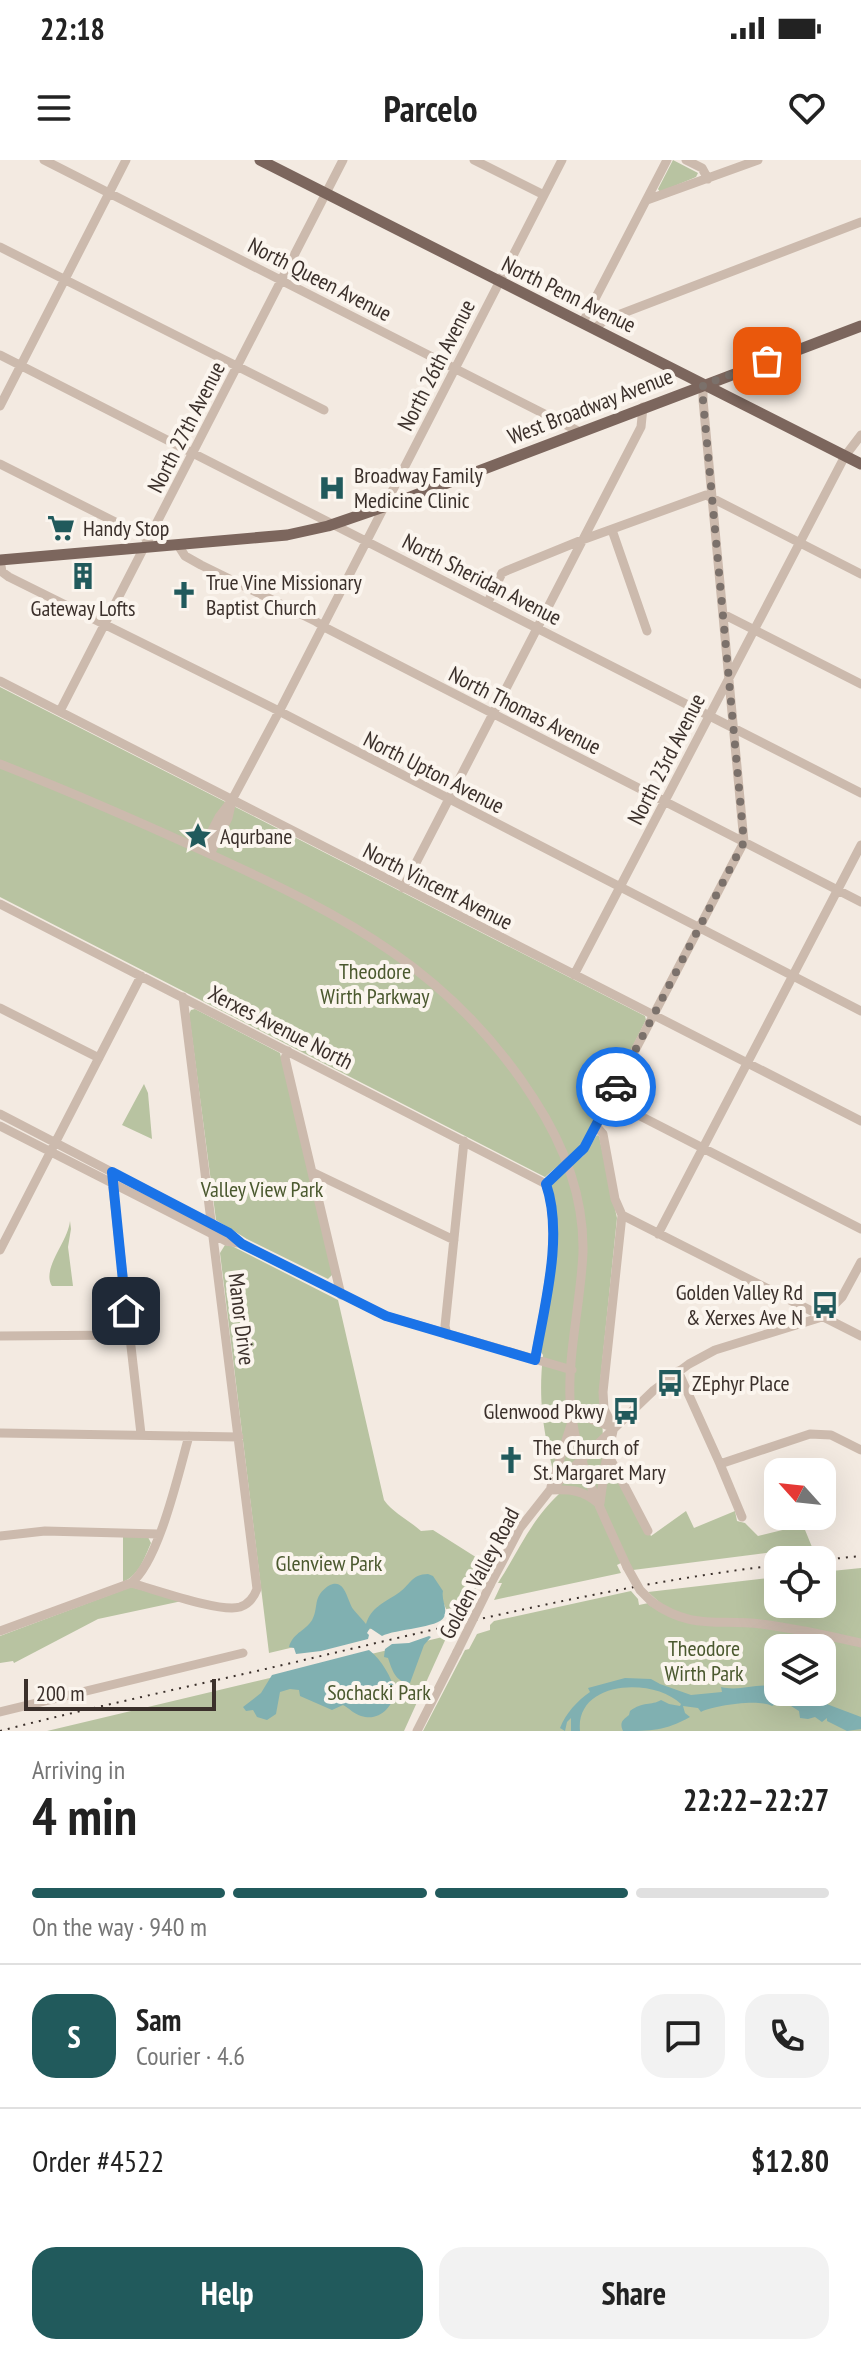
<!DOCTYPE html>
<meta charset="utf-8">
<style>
:root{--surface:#fff;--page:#f2f2f2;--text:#222;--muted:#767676;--line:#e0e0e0;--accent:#215a5c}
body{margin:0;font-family:"PT Sans Narrow",sans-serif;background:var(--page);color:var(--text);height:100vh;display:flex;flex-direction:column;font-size:30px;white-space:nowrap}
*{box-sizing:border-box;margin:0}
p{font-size:26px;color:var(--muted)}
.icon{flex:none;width:44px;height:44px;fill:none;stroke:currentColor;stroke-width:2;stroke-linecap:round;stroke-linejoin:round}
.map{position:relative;height:1571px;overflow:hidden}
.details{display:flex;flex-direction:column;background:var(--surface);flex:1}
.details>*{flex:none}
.needle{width:52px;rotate:297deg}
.controls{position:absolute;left:764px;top:1298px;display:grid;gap:16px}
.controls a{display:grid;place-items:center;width:72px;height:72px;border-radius:16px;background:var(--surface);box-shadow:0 8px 32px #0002;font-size:40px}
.scale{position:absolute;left:24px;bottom:20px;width:192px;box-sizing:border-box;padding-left:8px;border:4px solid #3b302b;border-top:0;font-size:22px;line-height:28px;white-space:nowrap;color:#3b302b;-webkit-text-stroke:6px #fbf5ee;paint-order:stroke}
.pin{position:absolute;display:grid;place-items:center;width:68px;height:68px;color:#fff;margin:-34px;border-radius:16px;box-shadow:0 4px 12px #0006}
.courier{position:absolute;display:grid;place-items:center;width:80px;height:80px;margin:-40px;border:6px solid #1a73e8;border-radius:50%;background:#fff;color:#222;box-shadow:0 2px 10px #0007}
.head em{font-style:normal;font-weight:700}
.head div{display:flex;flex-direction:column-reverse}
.head{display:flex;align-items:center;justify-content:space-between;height:136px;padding:0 32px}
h1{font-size:52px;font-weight:700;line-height:60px}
.bar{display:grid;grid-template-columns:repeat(4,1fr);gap:12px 8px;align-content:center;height:96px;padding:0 32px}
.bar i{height:10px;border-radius:6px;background:var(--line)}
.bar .on{background:var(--accent)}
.bar p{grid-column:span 4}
.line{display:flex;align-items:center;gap:20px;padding:0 32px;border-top:2px solid var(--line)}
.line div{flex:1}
.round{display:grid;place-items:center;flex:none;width:84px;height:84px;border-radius:24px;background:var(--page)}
.button{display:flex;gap:16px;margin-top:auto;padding:16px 32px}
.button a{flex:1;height:92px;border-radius:24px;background:var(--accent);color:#fff;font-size:32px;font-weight:700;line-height:92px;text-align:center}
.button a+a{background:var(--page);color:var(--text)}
.status{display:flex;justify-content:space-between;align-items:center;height:56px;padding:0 40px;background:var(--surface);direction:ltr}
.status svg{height:22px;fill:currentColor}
header{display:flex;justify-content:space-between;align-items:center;height:104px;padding:0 32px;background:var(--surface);font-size:36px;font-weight:700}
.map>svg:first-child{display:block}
.green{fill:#b8c3a1;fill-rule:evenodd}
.water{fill:#80b0b1}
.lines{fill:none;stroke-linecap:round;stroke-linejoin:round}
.minor{stroke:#ccbaad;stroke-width:9}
.major{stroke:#7c665d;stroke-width:11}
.rail{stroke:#3b302b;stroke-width:2;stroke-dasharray:2 6;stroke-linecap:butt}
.minor-bridge{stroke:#ccbaad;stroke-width:9}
.done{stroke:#7b716b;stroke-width:8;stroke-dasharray:0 14.4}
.route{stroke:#1a73e8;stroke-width:10}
.labels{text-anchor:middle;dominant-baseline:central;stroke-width:8;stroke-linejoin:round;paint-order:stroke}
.street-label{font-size:22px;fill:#3b302b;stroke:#fbf5ee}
.poi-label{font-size:22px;fill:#3b302b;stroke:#fbf5ee;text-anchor:start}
.park-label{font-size:22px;fill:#4b592f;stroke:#fbf5ee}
</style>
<div class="status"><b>22:18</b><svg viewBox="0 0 49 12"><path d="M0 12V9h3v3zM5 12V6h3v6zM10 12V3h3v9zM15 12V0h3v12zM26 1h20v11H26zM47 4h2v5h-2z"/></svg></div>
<header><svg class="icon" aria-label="menu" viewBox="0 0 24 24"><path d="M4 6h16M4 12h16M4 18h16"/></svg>Parcelo<svg class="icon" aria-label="heart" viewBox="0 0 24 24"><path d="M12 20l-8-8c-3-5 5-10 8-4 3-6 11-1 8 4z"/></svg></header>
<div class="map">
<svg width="861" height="1571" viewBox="0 0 861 1571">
<rect width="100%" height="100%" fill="#f3eae1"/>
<path class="green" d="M673 0 698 13 696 17 660 32 658 29Z
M0 527 645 856 646 860 583 984 545 1017 0 737Z
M195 849 280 893 332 1111V1115L328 1119 247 1079 216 1060 189 854 191 850Z
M144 924 148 933 152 979 122 965Z
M597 975 599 976 617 1058 600 1223 604 1295 651 1376 686 1351 694 1368 735 1351 737 1361 745 1363 758 1376 803 1365 812 1387 633 1410 621 1403 617 1405 621 1413 494 1440 502 1423H498C520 1389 529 1363 559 1334 546 1282 537 1249 543 1195L541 1192 552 1120 551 1025 552 1021 583 996Z
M70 1061 71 1069 68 1087 73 1126H52C41 1109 68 1082 70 1061Z
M225 1085 232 1086 338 1140 384 1340C393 1353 409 1360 421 1371L433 1370 482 1401 477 1427 466 1447 446 1449 442 1439 413 1459 269 1493 220 1093Z
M123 1376 148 1377 151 1383C144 1399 139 1415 123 1422Z
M861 1408V1571H423L465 1490 469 1489 477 1474 490 1470V1465L494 1461 631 1431 638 1439 639 1445 658 1441 648 1432 778 1417V1444H822V1412ZM778 1488H822V1532H778Z
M131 1427 182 1441 98 1459 14 1503 13 1501 0 1503V1476Z
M447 1476 404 1571H47Z"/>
<path class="water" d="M428 1414 433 1416 443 1431C441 1440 448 1448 444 1457 439 1468 395 1469 382 1476L370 1468 367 1473 369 1475 368 1479 321 1491 296 1494 294 1488 289 1487C293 1472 308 1470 313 1458 317 1450 315 1441 320 1434 322 1431 326 1427 330 1425 345 1418 347 1440 353 1449 357 1454 362 1459 366 1464 371 1448 383 1443 397 1434 410 1426 411 1414 428 1414Z
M429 1476 431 1477 424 1485 410 1523C396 1523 392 1510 388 1498L384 1497 385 1489 392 1484 409 1483Z
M369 1490C383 1501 390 1516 396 1532 392 1547 379 1562 361 1556 354 1554 349 1548 343 1545L332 1550 300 1536 299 1530 290 1529 280 1532 276 1554 267 1560 257 1557 253 1550 246 1551 243 1547 261 1533 272 1515Z
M625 1518 651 1519 660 1524 691 1535 722 1532 721 1527C740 1532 759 1522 778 1527V1532H795L861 1557V1569L847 1571 827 1561V1558L822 1562 815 1557 808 1559 800 1558 799 1551 791 1546 776 1544 772 1546C757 1538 709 1547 701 1552L698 1548 683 1546 685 1553 690 1557C665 1571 651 1571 623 1571 619 1562 623 1560 629 1555L630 1551C643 1541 651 1546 661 1540L669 1544 680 1546 681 1544C654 1517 575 1520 580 1571H571V1558L567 1562 565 1571 560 1568C566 1553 577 1541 590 1532L588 1528Z"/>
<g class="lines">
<path class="minor" d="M44 0 580 272
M474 0 544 35
M686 0 702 8 708 19
M647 40 758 0
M0 87 324 250
M583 162 667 0
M595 168 605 160 861 62
M0 195C288 340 575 486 861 633
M0 246 126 0
M0 304 149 379
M612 370 647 471
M178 385 185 396 201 405 315 461 328 469 861 742
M0 400 2 412 9 417 271 547 861 851
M488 442 502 413 506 411 582 380 706 335 861 414
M723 454 861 524
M0 521 861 961
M60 551 343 0
M0 604C71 632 142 663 212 695 345 756 453 812 534 939 564 985 584 1036 583 1092 581 1140 568 1193 570 1239 573 1299 603 1353 627 1407
M202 690 219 657 232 640 282 546 562 0
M210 694 228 658 232 640
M403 728 641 267 643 247
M0 744 546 1024
M574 815 845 296 861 275
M0 848 99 898
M288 891 285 898 341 1135
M609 940 861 1069
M0 954 229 1073 242 1084 386 1156 572 1210
M0 966 226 1081 238 1083
M596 966 603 974 615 1039 622 1055 861 1176
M312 1012 454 1080
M112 1020 141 1274
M546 1024 584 988 744 682 703 240V225
M658 1074 861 685
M0 1090 141 816
M447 1175 445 1166 464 981
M0 1176 129 1175
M535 1200C544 1146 564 1077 546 1024
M678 1211 720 1304 742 1357
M570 1243 591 1259 614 1268
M614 1268 604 1249 603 1232 622 1055
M0 1273 239 1277
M607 1296 612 1302 648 1371
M720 1304 810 1274 831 1275 861 1290
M551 1327 571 1265
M550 1330C570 1329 583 1330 598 1343
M600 1343 605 1306 613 1271
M0 1376 45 1371 158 1374
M131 1423C154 1429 220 1453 240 1447 249 1444 254 1437 257 1429L183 837
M490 1425 520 1368 550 1330 654 1230 689 1204 715 1190 822 1157 842 1137 861 1102
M652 1442C691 1470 718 1459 761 1464 795 1468 828 1476 861 1483
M0 1471 131 1423C159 1402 179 1311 189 1276
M0 1552 243 1493
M417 1571 457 1492"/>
<path class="major" d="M260 0 861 304
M0 400 287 375 328 366 392 344 861 166"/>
<path class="rail" d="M822 1400 861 1396
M0 1571C108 1543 217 1521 325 1495 475 1460 625 1423 778 1405"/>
<path class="minor-bridge" d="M627 1407 640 1430 652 1442
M457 1492 490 1425"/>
</g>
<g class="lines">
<path class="done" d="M616 927 744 682 703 240V225L767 201"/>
<path class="route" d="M126 1151 112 1012 229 1073 242 1084 386 1156 535 1200C544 1147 564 1076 546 1024L584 988 616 927"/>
</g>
<defs>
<g id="hospital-bare" transform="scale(2.16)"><path d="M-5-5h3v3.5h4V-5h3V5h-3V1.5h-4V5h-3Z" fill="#215a5c" stroke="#fbf5ee" stroke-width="2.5" paint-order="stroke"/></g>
<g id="supermarket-bare" transform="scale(2.16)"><path d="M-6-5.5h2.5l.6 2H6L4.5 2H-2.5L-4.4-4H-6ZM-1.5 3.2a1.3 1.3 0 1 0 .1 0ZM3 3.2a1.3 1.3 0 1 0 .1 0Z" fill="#215a5c" stroke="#fbf5ee" stroke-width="2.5" paint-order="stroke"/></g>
<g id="building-bare" transform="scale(2.16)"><path d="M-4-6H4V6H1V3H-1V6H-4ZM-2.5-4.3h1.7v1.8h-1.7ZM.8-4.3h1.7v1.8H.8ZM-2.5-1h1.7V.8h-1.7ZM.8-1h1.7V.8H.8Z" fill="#215a5c" stroke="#fbf5ee" stroke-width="2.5" paint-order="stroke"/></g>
<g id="church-bare" transform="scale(2.16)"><path d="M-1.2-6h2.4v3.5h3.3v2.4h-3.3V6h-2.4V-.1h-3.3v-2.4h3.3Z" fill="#215a5c" stroke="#fbf5ee" stroke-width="2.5" paint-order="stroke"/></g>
<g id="sight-bare" transform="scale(2.16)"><path d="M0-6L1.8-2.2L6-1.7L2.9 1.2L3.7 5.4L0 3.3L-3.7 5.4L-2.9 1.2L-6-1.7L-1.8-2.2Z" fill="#215a5c" stroke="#fbf5ee" stroke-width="2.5" paint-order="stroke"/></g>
<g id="bus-bare" transform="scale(2.16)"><path d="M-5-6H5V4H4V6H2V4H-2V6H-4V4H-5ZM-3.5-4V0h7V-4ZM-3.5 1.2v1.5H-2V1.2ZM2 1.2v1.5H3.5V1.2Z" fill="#215a5c" stroke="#fbf5ee" stroke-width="2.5" paint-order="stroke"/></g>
</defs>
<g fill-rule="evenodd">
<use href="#hospital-bare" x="332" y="328"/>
<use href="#supermarket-bare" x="61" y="368"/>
<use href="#building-bare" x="83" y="416"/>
<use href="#church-bare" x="184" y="435"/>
<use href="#sight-bare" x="198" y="676"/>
<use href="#bus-bare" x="825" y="1145"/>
<use href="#bus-bare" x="670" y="1223"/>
<use href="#bus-bare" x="626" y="1251"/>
<use href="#church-bare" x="511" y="1300"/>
</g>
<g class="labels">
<g class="street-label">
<text transform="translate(320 119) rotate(27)">North Queen Avenue</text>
<text transform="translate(569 134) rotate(26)">North Penn Avenue</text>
<text transform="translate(436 205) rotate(-63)">North 26th Avenue</text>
<text transform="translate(590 246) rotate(-21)">West Broadway Avenue</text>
<text transform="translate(186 267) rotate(-63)">North 27th Avenue</text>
<text transform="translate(482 419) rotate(27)">North Sheridan Avenue</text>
<text transform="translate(525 550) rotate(27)">North Thomas Avenue</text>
<text transform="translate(666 599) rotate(-63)">North 23rd Avenue</text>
<text transform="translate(434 612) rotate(27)">North Upton Avenue</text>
<text transform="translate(438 726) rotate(27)">North Vincent Avenue</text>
<text transform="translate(281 867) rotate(27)">Xerxes Avenue North</text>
<text transform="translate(242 1159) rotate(83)">Manor Drive</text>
<text transform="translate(479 1413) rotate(-62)">Golden Valley Road</text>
</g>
<g class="poi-label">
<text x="354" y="315">Broadway Family<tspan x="354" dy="25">Medicine Clinic</tspan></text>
<text x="83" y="368">Handy Stop</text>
<text x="206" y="422">True Vine Missionary<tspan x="206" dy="25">Baptist Church</tspan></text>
<text x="83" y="448" text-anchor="middle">Gateway Lofts</text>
<text x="220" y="676">Aqurbane</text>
<text x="803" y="1132" text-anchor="end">Golden Valley Rd<tspan x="803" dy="25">&amp; Xerxes Ave N</tspan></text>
<text x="692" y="1223">ZEphyr Place</text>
<text x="604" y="1251" text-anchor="end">Glenwood Pkwy</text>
<text x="533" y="1287">The Church of<tspan x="533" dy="25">St. Margaret Mary</tspan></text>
</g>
<g class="park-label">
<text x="375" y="811">Theodore<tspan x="375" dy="25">Wirth Parkway</tspan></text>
<text x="262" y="1029">Valley View Park</text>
<text x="329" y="1403">Glenview Park</text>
<text x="704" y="1488">Theodore<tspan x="704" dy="25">Wirth Park</tspan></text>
<text x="379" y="1532">Sochacki Park</text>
</g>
</g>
</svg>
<div class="controls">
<a><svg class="needle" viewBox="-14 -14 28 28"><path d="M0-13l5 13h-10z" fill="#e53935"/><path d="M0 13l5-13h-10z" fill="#767676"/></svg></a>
<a><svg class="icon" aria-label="locate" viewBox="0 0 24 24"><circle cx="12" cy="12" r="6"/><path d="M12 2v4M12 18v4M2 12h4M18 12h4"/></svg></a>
<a><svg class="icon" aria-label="layers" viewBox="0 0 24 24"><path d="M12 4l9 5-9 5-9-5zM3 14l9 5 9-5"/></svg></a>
</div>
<div class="scale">200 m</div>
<div class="pin" style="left:767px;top:201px;background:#ea580c"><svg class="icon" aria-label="bag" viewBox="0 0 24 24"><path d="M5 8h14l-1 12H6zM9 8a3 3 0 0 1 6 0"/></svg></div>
<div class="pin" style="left:126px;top:1151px;background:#1f2937"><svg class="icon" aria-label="home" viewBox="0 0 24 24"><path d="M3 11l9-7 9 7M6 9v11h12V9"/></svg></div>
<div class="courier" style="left:616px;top:927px"><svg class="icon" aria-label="car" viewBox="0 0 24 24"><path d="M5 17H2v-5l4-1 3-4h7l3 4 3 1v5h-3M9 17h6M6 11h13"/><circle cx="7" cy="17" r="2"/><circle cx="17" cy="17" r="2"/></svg></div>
</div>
<section class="details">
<div class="head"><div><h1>4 min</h1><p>Arriving in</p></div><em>22:22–22:27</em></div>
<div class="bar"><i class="on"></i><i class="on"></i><i class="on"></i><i></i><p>On the way · 940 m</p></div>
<div class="line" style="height:144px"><b class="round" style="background:var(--accent);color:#fff">S</b><div><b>Sam</b><p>Courier · 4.6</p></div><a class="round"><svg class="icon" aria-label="chat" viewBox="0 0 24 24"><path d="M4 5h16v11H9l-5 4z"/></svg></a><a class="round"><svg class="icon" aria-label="phone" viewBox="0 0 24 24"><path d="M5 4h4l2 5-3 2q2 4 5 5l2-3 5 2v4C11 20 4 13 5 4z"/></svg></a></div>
<div class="line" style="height:104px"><div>Order #4522</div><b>$12.80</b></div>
<div class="button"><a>Help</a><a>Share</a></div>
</section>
